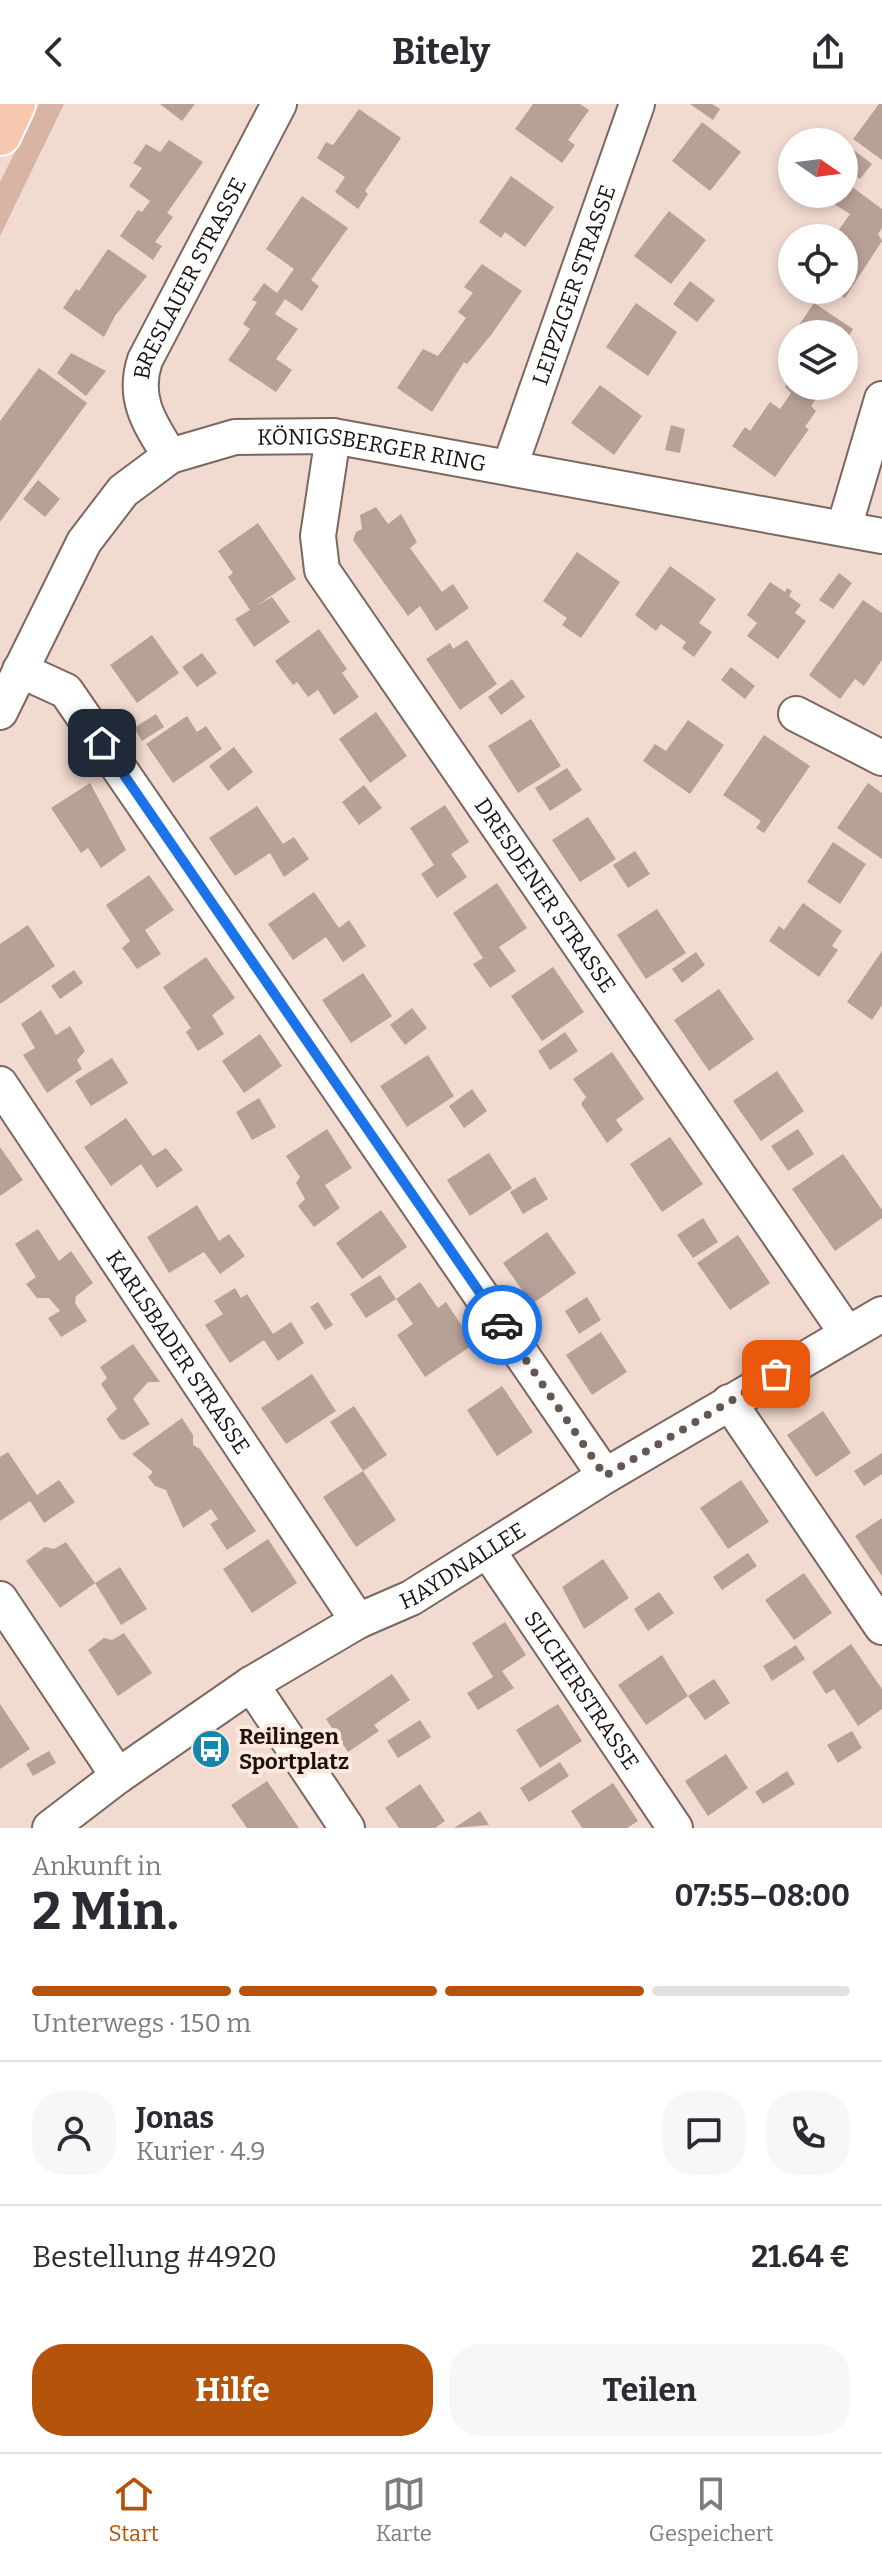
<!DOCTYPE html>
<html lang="de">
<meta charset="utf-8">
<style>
:root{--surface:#fff;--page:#f7f7f7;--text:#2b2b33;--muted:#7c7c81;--line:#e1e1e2;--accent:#b45309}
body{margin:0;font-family:Bitter,serif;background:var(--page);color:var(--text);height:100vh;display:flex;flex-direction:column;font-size:30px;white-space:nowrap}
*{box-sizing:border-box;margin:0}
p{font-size:26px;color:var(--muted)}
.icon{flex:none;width:44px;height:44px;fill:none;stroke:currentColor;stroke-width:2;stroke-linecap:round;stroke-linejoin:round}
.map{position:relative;height:1724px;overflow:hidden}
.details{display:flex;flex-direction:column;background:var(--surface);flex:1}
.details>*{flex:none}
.needle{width:52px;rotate:104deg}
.buttons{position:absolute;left:778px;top:24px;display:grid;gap:16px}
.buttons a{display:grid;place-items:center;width:80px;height:80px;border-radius:50%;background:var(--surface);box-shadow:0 4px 12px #0003;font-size:40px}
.pin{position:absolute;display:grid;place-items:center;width:68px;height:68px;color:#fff;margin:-34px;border-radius:16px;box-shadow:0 4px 12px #0006}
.courier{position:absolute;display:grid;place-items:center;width:80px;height:80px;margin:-40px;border:6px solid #1a73e8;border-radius:50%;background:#fff;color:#222;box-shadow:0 2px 10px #0007}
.head em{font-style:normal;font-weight:700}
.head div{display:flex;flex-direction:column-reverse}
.head{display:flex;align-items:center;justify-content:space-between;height:136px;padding:0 32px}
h1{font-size:52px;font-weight:700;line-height:60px}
.bar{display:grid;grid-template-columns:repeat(4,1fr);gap:12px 8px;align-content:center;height:96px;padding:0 32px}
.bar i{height:10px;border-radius:6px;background:var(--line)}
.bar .active{background:var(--accent)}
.bar p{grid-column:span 4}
.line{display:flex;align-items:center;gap:20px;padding:0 32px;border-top:2px solid var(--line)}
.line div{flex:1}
.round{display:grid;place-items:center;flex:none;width:84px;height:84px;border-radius:32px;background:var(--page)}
.cta{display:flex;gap:16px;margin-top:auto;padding:16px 32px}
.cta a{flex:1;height:92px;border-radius:32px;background:var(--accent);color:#fff;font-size:32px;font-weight:700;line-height:92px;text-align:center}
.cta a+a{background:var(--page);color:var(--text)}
header{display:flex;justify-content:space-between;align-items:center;height:104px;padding:0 32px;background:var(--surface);font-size:36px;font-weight:700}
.tab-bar{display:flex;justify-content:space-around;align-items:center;height:112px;border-top:2px solid var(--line);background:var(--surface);font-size:22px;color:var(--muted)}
.tab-bar a{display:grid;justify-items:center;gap:4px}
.tab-bar .active{color:var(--accent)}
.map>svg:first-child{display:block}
.green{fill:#d7b4a3}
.building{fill:#b7a197}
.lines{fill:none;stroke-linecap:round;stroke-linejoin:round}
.minor-casing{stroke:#7b675e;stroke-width:38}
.major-casing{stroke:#fff;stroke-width:46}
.minor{stroke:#fff;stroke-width:34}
.major{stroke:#f7c8b0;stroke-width:42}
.done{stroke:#655852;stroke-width:8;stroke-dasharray:0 14.4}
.route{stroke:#1a73e8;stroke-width:10}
.labels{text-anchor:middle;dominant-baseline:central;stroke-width:8;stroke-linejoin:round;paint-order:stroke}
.street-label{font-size:22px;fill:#19120e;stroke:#fee7dc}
.poi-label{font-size:22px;font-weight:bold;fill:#19120e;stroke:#fee7dc;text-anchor:start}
</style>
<header><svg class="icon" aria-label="back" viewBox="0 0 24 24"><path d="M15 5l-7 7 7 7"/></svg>Bitely<svg class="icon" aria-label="share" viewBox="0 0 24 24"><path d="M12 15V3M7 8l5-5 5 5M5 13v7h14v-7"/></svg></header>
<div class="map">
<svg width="882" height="1724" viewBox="0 0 882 1724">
<rect width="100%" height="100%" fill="#f1dacf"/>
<path class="green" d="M39 0H64L0 132V78Z"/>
<path class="building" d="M160 0H195L182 17Z
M533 0H580L589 6 568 36 575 41 562 59 515 25Z
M690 0H712L720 5 713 16Z
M879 0H882V56L853 35Z
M359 5 401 34 365 87 368 90 358 105 335 88 345 73 317 54 326 38 333 41Z
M702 18 741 48 710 87 672 57Z
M169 36 203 58 167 109 173 113 155 138 162 142 153 156 120 132 138 106 142 108 150 97 129 82 142 64 133 59 146 40 160 48Z
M846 40 872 60 860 75 844 63Z
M511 72 554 103 525 143 505 128 501 134 479 118Z
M844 77 882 105V124L878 130 882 137 845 194 831 186H844V134H833L850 110 821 92 844 90Z
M302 92 348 124 311 176 319 182 302 207 285 195 275 210 298 225 276 255 292 266 276 288 228 256 250 225 243 220 257 198 252 196 264 179 277 189 294 165 266 145Z
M669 107 706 136 671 180 634 152Z
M108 145 147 172 115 212 104 233 63 204 76 185 79 187Z
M482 160 522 187 491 231 467 260 464 258 432 308 397 284 423 245 438 252 466 214 458 208 473 189 464 183Z
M690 177 715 196 697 218 673 200Z
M636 199 677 228 648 272 606 243Z
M814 199 853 225 844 239V230H793Z
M71 249 106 267 86 292 57 269Z
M39 264 87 299 0 418V317Z
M792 273V282H825L811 302 816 307 805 323 809 325 775 373 732 342 745 323 750 327 770 298 780 305 791 289 785 283Z
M600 281 642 312 614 351 571 319Z
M671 321 685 325 680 349 665 346Z
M38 376 60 395 45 413 23 395Z
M376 403 388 420 401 410 417 438 410 444 442 488 453 480 469 504 436 527 420 502 408 512 353 436 356 428 362 425 360 411Z
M258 419 296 475 256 502 272 493 290 518 254 543 235 515 250 506 228 473 233 469 218 447Z
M577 448 620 478 581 534 562 521 567 514 543 497Z
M670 462 716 495 699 519 712 528 694 553 682 544 686 538 661 520 656 527 635 511Z
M839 469 852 479 833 505 819 496Z
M770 478 785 488 787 484 792 487 789 492 801 501 795 509 806 517 778 555 747 532 757 519 747 511Z
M863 496 882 509V556L864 582 855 575 840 595 809 571Z
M319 525 347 565 342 569 359 593 334 611 318 586 308 593 297 578 293 581 275 557Z
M152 531 179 569 137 599 110 561Z
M467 536 497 580 460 606 426 555 450 539 453 545Z
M202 549 217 569 197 583 182 563Z
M731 563 755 582 745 595 721 576Z
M512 575 525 593 501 611 488 593Z
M376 608 407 652 370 679 339 635Z
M156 610 164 623 142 637 134 624Z
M187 612 197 628 206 622 222 645 173 679 146 640Z
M531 615 561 662 518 689 488 642Z
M688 616 724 641 690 690 643 657 655 640 666 647Z
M764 631 810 662 764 729 756 724 761 717 723 691Z
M234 643 253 668 228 687 209 662Z
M567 664 582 686 550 707 535 684Z
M90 679 126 746 101 764 88 744 81 749 51 704Z
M868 679 882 689V755L837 724Z
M364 681 382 704 359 721 342 698Z
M445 701 469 738 451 750 467 773 437 794 421 770 434 761 410 724Z
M257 702 283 740 294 733 309 755 284 773 270 749 235 772 209 734Z
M588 713 616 755 580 778 552 736Z
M833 738 866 760 840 800 807 778Z
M635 747 650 770 628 784 613 761Z
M149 771 174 806 145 826 161 850 137 865 122 844 130 837 106 801Z
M497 779 527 824 499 843 516 867 490 884 473 860 483 854 453 809Z
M314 788 339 824 349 816 366 842 343 858 326 833 293 856 268 820Z
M803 799 842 827 832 842 838 846 819 873 769 837 779 822 784 826Z
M657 805 686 849 646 875 617 831Z
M28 821 55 862 0 900V840Z
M882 847V901L872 916 847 898Z
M696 848 705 861 682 879 672 865Z
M206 853 235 894 212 911 224 930 198 947 186 928 191 924 163 883Z
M553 863 584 908 542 937 511 892Z
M74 866 83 879 60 895 51 882Z
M363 869 392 912 351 939 322 896Z
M719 885 754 935 709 967 674 916Z
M412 904 427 924 405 941 390 921Z
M41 906 56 931 70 922 85 947 77 956 82 965 47 989 23 951 35 944 21 920Z
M565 928 578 947 550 966 538 947Z
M260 930 282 962 244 989 222 957Z
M612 948 644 995 616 1016 623 1026 607 1039 581 1000 586 993 573 975Z
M428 951 454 992 407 1023 380 982Z
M112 954 128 979 91 1002 75 977Z
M777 967 804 1007 761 1037 733 997Z
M472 985 487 1007 464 1024 449 1002Z
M259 994 276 1023 252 1036 236 1008Z
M126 1014 153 1052 166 1044 183 1066 157 1084 141 1060 111 1082 84 1043Z
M327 1025 352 1064 325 1081 340 1104 314 1123 298 1102 305 1095 296 1079 300 1073 286 1052Z
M798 1025 814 1050 788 1067 771 1042Z
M670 1033 703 1080 662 1108 630 1060Z
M0 1043 23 1076 0 1092Z
M489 1049 512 1084 470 1112 447 1076Z
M843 1050 882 1106V1114L835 1147 792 1085Z
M535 1073 548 1095 523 1110 510 1088Z
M197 1101 219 1137 229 1130 245 1152 220 1170 204 1148 169 1169 147 1133Z
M381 1106 407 1143 362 1175 336 1139Z
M703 1114 718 1138 693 1154 677 1131Z
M38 1125 59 1157 71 1147 93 1179 76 1192 75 1199 87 1217 61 1233 48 1214 60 1207 49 1194H37L26 1180 36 1173 15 1140Z
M547 1128 576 1169 532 1200 503 1159Z
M738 1131 770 1179 730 1206 697 1159Z
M380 1171 396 1195 366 1214 350 1190Z
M420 1178 438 1204 446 1198 474 1240 425 1273 397 1231 413 1220 396 1195Z
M235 1184 241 1194 247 1190 273 1230 291 1218 304 1239 278 1257 264 1236 230 1259 205 1221 223 1210 214 1197Z
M587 1193 601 1216 579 1230 565 1207Z
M318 1198 333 1221 325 1226 310 1203Z
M601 1228 627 1268 592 1291 566 1251Z
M133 1240 160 1278H148L133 1295 150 1320 124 1336 120 1335 106 1315 117 1305 101 1280 107 1274 100 1263Z
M312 1270 336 1307 286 1340 261 1304Z
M502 1282 533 1328 497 1352 467 1306Z
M354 1302 387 1351 363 1367 330 1318Z
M823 1307 851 1349 816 1373 787 1331Z
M182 1314 193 1331V1341L200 1345 256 1427 227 1446 210 1420 218 1415 211 1405 183 1424 166 1386 155 1382 148 1373 153 1368 132 1350Z
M8 1348 37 1391 59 1376 75 1398 44 1419 30 1397 0 1417V1353Z
M882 1349V1370L864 1382 854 1367Z
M363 1367 396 1416 356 1443 323 1393Z
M741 1376 769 1418 728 1445 700 1404Z
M882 1414V1472L855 1432Z
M268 1435 297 1479 252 1509 223 1465Z
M66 1438 95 1479 120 1463 147 1505 121 1521 95 1479 60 1504 26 1457 45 1443 54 1445Z
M748 1449 757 1462 722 1486 713 1473Z
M603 1455 629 1494 584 1525 562 1483Z
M804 1469 832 1509 794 1536 765 1496Z
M659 1488 674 1509 648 1527 634 1505Z
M505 1518 526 1551 502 1567 514 1584 478 1606 467 1589 493 1573 472 1539Z
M124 1529 152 1569 118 1592 88 1546 104 1534 112 1536Z
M851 1540 882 1585V1605L858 1622 834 1585 826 1590 812 1568Z
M796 1541 805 1555 772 1577 763 1562Z
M662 1551 688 1592 646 1621 618 1581Z
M392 1570 410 1596 374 1621 379 1627 348 1648 326 1615Z
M714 1575 730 1599 705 1616 688 1592Z
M0 1600 30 1645 0 1665Z
M558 1600 582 1637 540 1664 516 1626Z
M420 1616 431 1633 398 1654 387 1637Z
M852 1627 862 1644 838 1659 827 1641Z
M49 1647 56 1659 33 1672 26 1660Z
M726 1650 748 1684 708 1712 685 1677Z
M560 1658 569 1672 529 1698 520 1684Z
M787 1667 795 1680 763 1700 755 1688Z
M267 1677 299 1724H247L231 1701Z
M613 1679 638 1717 627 1724H582L571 1707Z
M420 1680 445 1717 435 1724H399L385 1704Z
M480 1707 489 1721 454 1724Z"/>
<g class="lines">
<g class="minor-casing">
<g id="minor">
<path id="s1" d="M333 332 318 432 322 466 846 1228"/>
<path id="s2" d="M170 352C150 320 132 295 145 256L279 0"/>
<path id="s3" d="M510 362 637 0"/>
<path d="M844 424 882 295"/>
<path d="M20 566 66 587 605 1372"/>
<path id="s4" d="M0 608 84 438 123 387 170 352 235 333 333 332 882 432"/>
<path d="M796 610 882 654"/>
<path id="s5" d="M0 980 358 1517"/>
<path d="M729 1298 882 1523"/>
<path id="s6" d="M488 1447 675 1724"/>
<path d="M0 1495 118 1672"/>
<path d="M251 1580 347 1724"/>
<path id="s7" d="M50 1724 118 1672 251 1580 358 1517 411 1494 605 1372 882 1210"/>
</g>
</g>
<g class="major-casing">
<path id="major" d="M0 30 14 0"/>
</g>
<use href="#minor" class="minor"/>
<use href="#major" class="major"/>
</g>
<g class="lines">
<path class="done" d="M502 1221 605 1372 776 1270"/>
<path class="route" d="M102 639 502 1221"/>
</g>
<defs>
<g id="bus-disc" transform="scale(2)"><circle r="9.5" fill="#1587ad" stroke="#fee7dc"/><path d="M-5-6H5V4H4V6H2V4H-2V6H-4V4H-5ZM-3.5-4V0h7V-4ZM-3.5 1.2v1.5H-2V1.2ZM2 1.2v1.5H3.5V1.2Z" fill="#fff"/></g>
</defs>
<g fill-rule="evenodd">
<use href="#bus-disc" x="211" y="1645"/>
</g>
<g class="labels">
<g class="street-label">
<text stroke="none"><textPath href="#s2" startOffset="196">BRESLAUER STRASSE</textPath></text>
<text stroke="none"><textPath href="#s3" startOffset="192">LEIPZIGER STRASSE</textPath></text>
<text stroke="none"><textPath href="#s4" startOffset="518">KÖNIGSBERGER RING</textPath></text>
<text stroke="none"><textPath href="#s1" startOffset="530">DRESDENER STRASSE</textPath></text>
<text stroke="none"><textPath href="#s5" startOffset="322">KARLSBADER STRASSE</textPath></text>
<text stroke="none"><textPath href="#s7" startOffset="490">HAYDNALLEE</textPath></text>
<text stroke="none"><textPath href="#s6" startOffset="168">SILCHERSTRASSE</textPath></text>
</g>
<g class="poi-label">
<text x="239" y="1632">Reilingen<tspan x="239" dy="25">Sportplatz</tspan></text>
</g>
</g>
</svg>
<div class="buttons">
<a><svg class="needle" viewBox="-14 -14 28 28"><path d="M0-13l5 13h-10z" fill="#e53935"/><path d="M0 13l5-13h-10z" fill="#7c7c81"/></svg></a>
<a><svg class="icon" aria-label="locate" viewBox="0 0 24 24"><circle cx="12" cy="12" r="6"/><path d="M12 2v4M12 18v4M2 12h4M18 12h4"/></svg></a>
<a><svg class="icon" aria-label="layers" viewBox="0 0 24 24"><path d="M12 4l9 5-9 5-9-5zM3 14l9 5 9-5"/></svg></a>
</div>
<div class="pin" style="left:776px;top:1270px;background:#ea580c"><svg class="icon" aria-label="bag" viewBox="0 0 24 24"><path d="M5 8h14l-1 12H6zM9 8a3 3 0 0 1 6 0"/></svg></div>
<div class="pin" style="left:102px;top:639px;background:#1f2937"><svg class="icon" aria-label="home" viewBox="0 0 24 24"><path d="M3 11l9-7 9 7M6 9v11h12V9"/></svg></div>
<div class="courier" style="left:502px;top:1221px"><svg class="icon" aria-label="car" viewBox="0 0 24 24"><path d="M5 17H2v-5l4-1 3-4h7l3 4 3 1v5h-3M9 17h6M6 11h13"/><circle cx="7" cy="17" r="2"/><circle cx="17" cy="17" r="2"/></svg></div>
</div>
<section class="details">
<div class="head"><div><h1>2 Min.</h1><p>Ankunft in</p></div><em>07:55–08:00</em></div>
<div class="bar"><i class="active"></i><i class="active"></i><i class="active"></i><i></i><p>Unterwegs · 150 m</p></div>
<div class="line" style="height:144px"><a class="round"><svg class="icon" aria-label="person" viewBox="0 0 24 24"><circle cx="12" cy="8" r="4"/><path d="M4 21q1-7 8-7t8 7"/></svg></a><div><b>Jonas</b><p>Kurier · 4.9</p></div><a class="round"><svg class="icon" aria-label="chat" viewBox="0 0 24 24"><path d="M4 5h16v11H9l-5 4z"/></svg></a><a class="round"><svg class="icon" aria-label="phone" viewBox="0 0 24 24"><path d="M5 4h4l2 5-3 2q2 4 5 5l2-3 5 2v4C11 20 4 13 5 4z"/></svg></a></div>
<div class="line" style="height:104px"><div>Bestellung #4920</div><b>21.64 €</b></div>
<div class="cta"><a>Hilfe</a><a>Teilen</a></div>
</section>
<nav class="tab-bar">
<a class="active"><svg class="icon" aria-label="home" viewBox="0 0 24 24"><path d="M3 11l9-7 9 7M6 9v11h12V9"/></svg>Start</a>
<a><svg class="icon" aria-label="map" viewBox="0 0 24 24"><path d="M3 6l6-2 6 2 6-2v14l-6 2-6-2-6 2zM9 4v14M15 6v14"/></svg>Karte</a>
<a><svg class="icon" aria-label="saved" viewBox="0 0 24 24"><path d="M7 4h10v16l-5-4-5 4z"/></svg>Gespeichert</a>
</nav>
